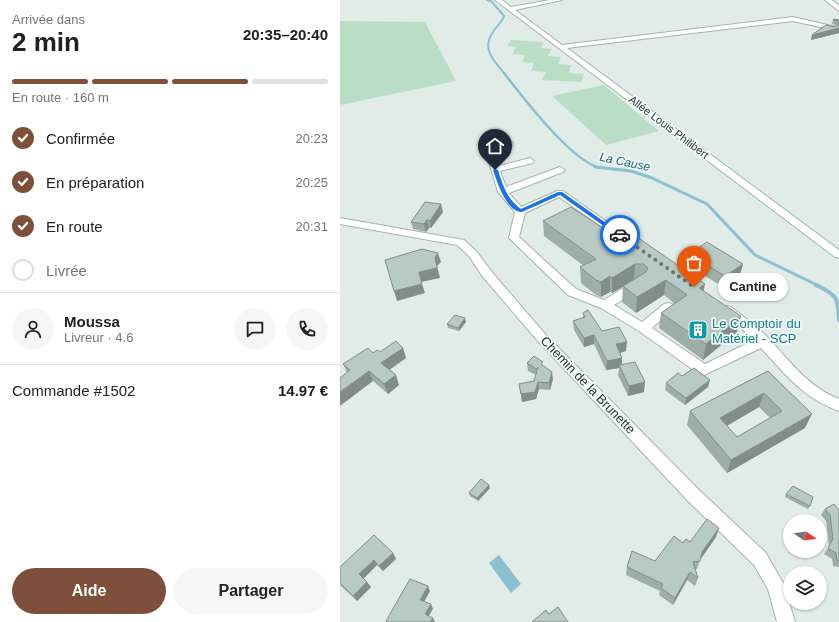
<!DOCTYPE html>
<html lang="fr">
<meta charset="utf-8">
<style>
:root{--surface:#fff;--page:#f6f6f6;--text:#202124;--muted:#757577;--line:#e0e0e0;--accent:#7e4f3b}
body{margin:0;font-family:Arial,sans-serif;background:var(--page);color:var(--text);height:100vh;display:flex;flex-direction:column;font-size:15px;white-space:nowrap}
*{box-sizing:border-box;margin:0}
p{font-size:13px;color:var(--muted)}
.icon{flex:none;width:22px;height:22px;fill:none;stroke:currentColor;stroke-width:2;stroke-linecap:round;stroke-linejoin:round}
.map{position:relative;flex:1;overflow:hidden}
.details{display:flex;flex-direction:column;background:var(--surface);width:340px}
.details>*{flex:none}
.needle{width:26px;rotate:103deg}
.controls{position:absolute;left:443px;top:514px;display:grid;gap:8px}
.controls a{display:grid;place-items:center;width:44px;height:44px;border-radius:50%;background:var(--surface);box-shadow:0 1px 3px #0004;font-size:20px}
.pin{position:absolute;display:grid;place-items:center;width:34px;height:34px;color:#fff;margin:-41px -17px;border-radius:50% 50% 50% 0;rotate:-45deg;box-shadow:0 0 4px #0007}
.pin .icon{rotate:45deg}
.courier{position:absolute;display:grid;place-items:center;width:40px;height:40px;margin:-20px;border:3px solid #1a73e8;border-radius:50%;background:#fff;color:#222;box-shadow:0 1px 5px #0007}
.bubble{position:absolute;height:28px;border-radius:14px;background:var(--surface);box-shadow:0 1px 3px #0004;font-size:13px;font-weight:700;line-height:28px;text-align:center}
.overview em{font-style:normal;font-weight:700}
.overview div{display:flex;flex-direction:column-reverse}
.overview{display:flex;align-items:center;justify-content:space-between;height:68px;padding:0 12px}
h1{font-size:26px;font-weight:700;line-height:30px}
.bar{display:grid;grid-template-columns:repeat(4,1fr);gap:6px 4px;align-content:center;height:48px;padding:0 12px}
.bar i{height:5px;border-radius:3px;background:var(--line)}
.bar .selected{background:var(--accent)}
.bar p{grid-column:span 4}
.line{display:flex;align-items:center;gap:10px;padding:0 12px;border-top:1px solid var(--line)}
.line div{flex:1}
.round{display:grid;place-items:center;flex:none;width:42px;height:42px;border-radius:21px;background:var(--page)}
ol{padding:0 12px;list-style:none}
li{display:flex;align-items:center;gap:12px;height:44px}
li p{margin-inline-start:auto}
li .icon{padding:4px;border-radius:50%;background:var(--accent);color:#fff;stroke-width:4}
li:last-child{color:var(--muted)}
li i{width:22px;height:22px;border:2px solid var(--line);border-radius:50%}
.action{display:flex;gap:8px;margin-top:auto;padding:8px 12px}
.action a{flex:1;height:46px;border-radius:24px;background:var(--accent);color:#fff;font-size:16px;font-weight:700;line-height:46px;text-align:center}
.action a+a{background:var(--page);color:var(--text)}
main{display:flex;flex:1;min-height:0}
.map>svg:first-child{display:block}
.green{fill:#baddc6}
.water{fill:#89c1d1}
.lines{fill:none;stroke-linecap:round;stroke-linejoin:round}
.stream-far3{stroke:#89c1d1;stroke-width:2}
.stream-far2{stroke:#89c1d1;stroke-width:2.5}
.stream-far1{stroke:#89c1d1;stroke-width:3}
.stream{stroke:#89c1d1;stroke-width:4}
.minor-casing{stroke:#a4b4af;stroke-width:2}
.minor{fill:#fff;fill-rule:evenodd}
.wall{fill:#9fada9;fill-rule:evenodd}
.shaded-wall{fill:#828d89}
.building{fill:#b9c9c4;stroke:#828d89;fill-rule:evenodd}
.route{fill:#1a73e8}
.done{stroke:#647a75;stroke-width:4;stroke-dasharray:0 7.2}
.labels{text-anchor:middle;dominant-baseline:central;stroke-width:3.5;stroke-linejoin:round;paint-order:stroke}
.far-street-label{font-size:11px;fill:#213c37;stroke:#f2f8f5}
.far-water-label{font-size:12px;font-style:italic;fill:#1b6379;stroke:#f2f8f5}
.culture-label{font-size:13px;fill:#0d838f;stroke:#f2f8f5;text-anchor:start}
.street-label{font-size:13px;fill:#213c37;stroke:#f2f8f5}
</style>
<main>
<section class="details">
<div class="overview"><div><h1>2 min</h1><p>Arrivée dans</p></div><em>20:35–20:40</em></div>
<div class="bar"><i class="selected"></i><i class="selected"></i><i class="selected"></i><i></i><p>En route · 160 m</p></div>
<ol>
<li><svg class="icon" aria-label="check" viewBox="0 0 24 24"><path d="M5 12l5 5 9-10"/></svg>Confirmée<p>20:23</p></li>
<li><svg class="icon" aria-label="check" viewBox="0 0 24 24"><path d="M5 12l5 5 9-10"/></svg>En préparation<p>20:25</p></li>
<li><svg class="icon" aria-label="check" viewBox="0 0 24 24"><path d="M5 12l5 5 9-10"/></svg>En route<p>20:31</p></li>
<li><i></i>Livrée</li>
</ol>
<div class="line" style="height:72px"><a class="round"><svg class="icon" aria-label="person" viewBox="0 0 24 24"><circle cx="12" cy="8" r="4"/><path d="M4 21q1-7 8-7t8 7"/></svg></a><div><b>Moussa</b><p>Livreur · 4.6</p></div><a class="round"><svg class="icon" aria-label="chat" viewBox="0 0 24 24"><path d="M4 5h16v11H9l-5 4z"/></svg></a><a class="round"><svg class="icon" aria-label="phone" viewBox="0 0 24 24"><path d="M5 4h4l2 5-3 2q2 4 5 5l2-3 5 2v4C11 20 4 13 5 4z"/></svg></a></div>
<div class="line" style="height:52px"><div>Commande #1502</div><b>14.97 €</b></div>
<div class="action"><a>Aide</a><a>Partager</a></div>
</section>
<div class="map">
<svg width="499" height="622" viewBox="0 0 499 622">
<rect width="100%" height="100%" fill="#e1ece8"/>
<path class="green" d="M0 21 85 22 116 81 0 105Z
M171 40 204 42 201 48 212 49 208 56 221 57 218 64 231 65 229 73 244 74 241 82 202 80 206 72 191 71 194 63 182 62 185 55 172 54 176 47 167 46Z
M264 85 319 131 266 145 212 96Z"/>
<path class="water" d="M159 555 181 584 171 593 149 563Z"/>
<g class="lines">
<path class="stream-far3" d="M147 0 151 1 164 16C162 23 156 26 153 32 141 49 154 61 165 74"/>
<path class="stream-far2" d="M164 73C182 96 234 165 262 168"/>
<path class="stream-far1" d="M255 167 291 171 312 178 367 204 415 255 479 286"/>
<path class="stream" d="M476 285C497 295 498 297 499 320"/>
<g class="minor-casing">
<path id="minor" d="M155 0H162L171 7 210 0H222L175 10 222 45 453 17 496 27V29L494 30 453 21 227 48 499 250V258L495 257Z
M485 0H492L499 6V11Z
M169 141 172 142 173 144 172 146 155 153 159 166 190 158 194 161 193 163 160 171 166 187 217 168 220 167 225 170 223 172 169 193 181 207 217 191H223L294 241 289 244 285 243 219 197 185 213 179 237 236 289 264 300 292 283H300L302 286 300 289 274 305 302 322 324 304 328 303 332 304 334 307 332 310 312 328 365 364 414 340 381 310 383 307 387 306 391 307C404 317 418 327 429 339 451 362 468 387 499 399V411C463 398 446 375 421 348L364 375 359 374 299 331 261 308 228 295 169 238 175 212 158 192 146 152Z
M0 218 124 240 137 252 151 271 205 334 359 490 426 553 443 583 455 622H437L428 589 414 565 347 500 197 340 143 277 129 256 117 245 0 224Z"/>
</g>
<use href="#minor" class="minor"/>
</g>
<path class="wall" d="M493 20H499V33L471 40 472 35 497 26 492 24Z
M103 212 91 228H89L86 232 73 229 71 222Z
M203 221 272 234 364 292 397 332 363 360 319 328 321 313 335 304 324 295 296 313 282 302 283 287 272 293 270 292 261 297 256 295 241 283 240 267 244 266 204 236Z
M349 254 400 275 383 287 347 265Z
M243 313 262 331 286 351 280 353 282 365 304 392 288 396 278 375 279 368 266 370 254 344 244 347 234 330 233 321 243 318Z
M126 322 119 331 108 328 107 324Z
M63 348 66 358 49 370 59 385 48 394 33 381 7 373 3 364 33 353Z
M187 363 203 366 213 379 210 390 199 389 196 399 182 402 179 384 194 381 196 375 188 371Z
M428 371 465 428 387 473 347 425 350 411ZM419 407 430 418 397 437 387 426Z
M342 376 368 387 345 405 325 390 326 383Z
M150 488 138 501 130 496 129 493Z
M446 494 470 506 468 509 445 497Z
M485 509 499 510V567L493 566 492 559 484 554 489 546 486 521 481 515Z
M376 537 360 560 357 569 355 570 358 578 355 586 347 580 333 605 319 595 320 591 286 575 287 567 315 561 343 543 350 542Z
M53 553 56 559 43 571 37 565 23 579 31 587 17 601 0 585V567Z"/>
<path class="shaded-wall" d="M499 28V33L471 40 472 35Z
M101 204 103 212 91 228 90 221Z
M87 220 89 228 86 232 84 224Z
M98 253 101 262 97 266 100 278 81 282 79 272 95 257Z
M295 264 294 280 272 293V278Z
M403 264 400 275 383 287 385 276Z
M270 276V292L261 297V282Z
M326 280 324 295 296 313 297 297Z
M82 284 85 293 57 301 54 291Z
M365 284 362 299 359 288Z
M401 316 397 332 363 360 366 344Z
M125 318 126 322 119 331 118 328Z
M254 335V344L244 347V338Z
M287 342 286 351 276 354V344Z
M63 348 66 358 45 373 41 363Z
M282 358V367L279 365V368L266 370 267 361Z
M29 371 33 381 0 406V392Z
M212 372 213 379 210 390 209 383Z
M56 375 59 385 48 394 44 384Z
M370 380 368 387 345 405 346 398Z
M198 382 199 389 196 399 182 402 181 394Z
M305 382 304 392 288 396 289 386Z
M424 393 419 407 376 432 380 418Z
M472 414 465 428 387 473 391 460Z
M149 485 150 488 138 501 137 498Z
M379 528 376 537 360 560 362 552Z
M53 553 56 559 43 571 39 566Z
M34 560 37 565 23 579 19 574Z
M350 572 347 580 333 605 335 598Z
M27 582 31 587 17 601 13 596Z
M88 586 90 591 83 604 80 600Z
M91 604 93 609 87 619 85 614Z
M93 618 95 622H90Z"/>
<path class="building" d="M494 19 499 20V28L472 35 486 25 495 27 498 25 499 21 493 20Z
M85 202 101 204 90 221 87 220 84 224 71 222Z
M231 207 272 234 284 228 365 284 359 288 401 316 366 344 321 313 347 295 326 280 297 297 283 286 306 272 308 268 304 264H295L272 278 270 276 261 282 256 280 240 267 256 259 203 221Z
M367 242 403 264 385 276 349 254Z
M82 249 98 253 95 257 97 268 79 272 82 284 54 291 45 260Z
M248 310 262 331 279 327 287 342 276 344 282 358 267 361 254 335 244 338 233 321 245 317 243 313Z
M115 315 125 318 118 328 107 324Z
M56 341 63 348 41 363 56 375 44 384 29 371 0 392V378L10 370 3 364 28 348 33 353 37 350 40 352Z
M194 356 203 362 201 364 212 372 209 383 198 382 195 392 181 394 179 384 194 381 198 367 196 369 187 363Z
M295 362 305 382 289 386 279 365Z
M354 368 370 380 346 398 326 383 338 373 342 376Z
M428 371 472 414 391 460 350 411ZM424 393 442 411 397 437 380 418Z
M141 479 149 485 137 498 129 493Z
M453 486 473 497 470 506 446 494Z
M494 504 499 510V561L497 560 496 553 488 548 493 539 490 515 485 509Z
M367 519 379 528 362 552 360 561 353 562 358 578 350 572 335 598 321 588 323 584 287 567 292 551 315 561 334 536 343 543 346 539 350 542Z
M34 535 53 553 39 566 34 560 19 574 27 582 13 596 0 583V567Z
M70 579 88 586 80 600 91 604 85 614 93 618 90 622H47L46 621Z
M218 607 228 622H192L206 610 209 614Z"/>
<path class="route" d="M155 169 158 170C163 186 167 199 181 209L218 192H222L283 235 278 236 220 195 182 212C167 213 157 182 153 170Z"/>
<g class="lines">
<path class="done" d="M280 235 354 287"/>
</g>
<defs>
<g id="building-square" transform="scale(1)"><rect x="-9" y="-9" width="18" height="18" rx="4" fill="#0f9aa8" stroke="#f2f8f5"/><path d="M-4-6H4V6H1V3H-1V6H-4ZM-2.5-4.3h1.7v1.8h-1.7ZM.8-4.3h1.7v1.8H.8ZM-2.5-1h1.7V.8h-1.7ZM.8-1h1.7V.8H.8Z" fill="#fff"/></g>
</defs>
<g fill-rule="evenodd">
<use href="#building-square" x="358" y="330"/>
</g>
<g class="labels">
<g class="far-street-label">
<text transform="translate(329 127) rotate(37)">Allée Louis Philibert</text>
</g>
<g class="far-water-label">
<text transform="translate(285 162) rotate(12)">La Cause</text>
</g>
<g class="culture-label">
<text x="372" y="323">Le Comptoir du<tspan x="372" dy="15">Matériel - SCP</tspan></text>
</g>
<g class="street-label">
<text transform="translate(248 385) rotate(46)">Chemin de la Brunette</text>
</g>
</g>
</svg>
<div class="controls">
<a><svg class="needle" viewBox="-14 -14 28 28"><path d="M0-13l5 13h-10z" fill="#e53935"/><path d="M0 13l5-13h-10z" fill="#757577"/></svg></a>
<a><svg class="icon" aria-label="layers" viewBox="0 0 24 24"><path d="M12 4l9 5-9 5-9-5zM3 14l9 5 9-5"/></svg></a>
</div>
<div class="pin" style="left:354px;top:287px;background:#ea580c"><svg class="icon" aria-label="bag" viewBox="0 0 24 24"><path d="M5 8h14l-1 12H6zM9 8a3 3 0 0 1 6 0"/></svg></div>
<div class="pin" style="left:155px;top:170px;background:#1f2937"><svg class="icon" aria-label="home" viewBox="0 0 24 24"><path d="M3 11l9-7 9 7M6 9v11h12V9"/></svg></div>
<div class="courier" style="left:280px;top:235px"><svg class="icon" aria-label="car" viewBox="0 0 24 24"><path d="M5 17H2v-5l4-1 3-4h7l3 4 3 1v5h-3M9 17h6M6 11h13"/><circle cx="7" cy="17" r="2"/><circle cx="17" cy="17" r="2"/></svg></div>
<div class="bubble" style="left:378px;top:273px;width:70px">Cantine</div>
</div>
</main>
